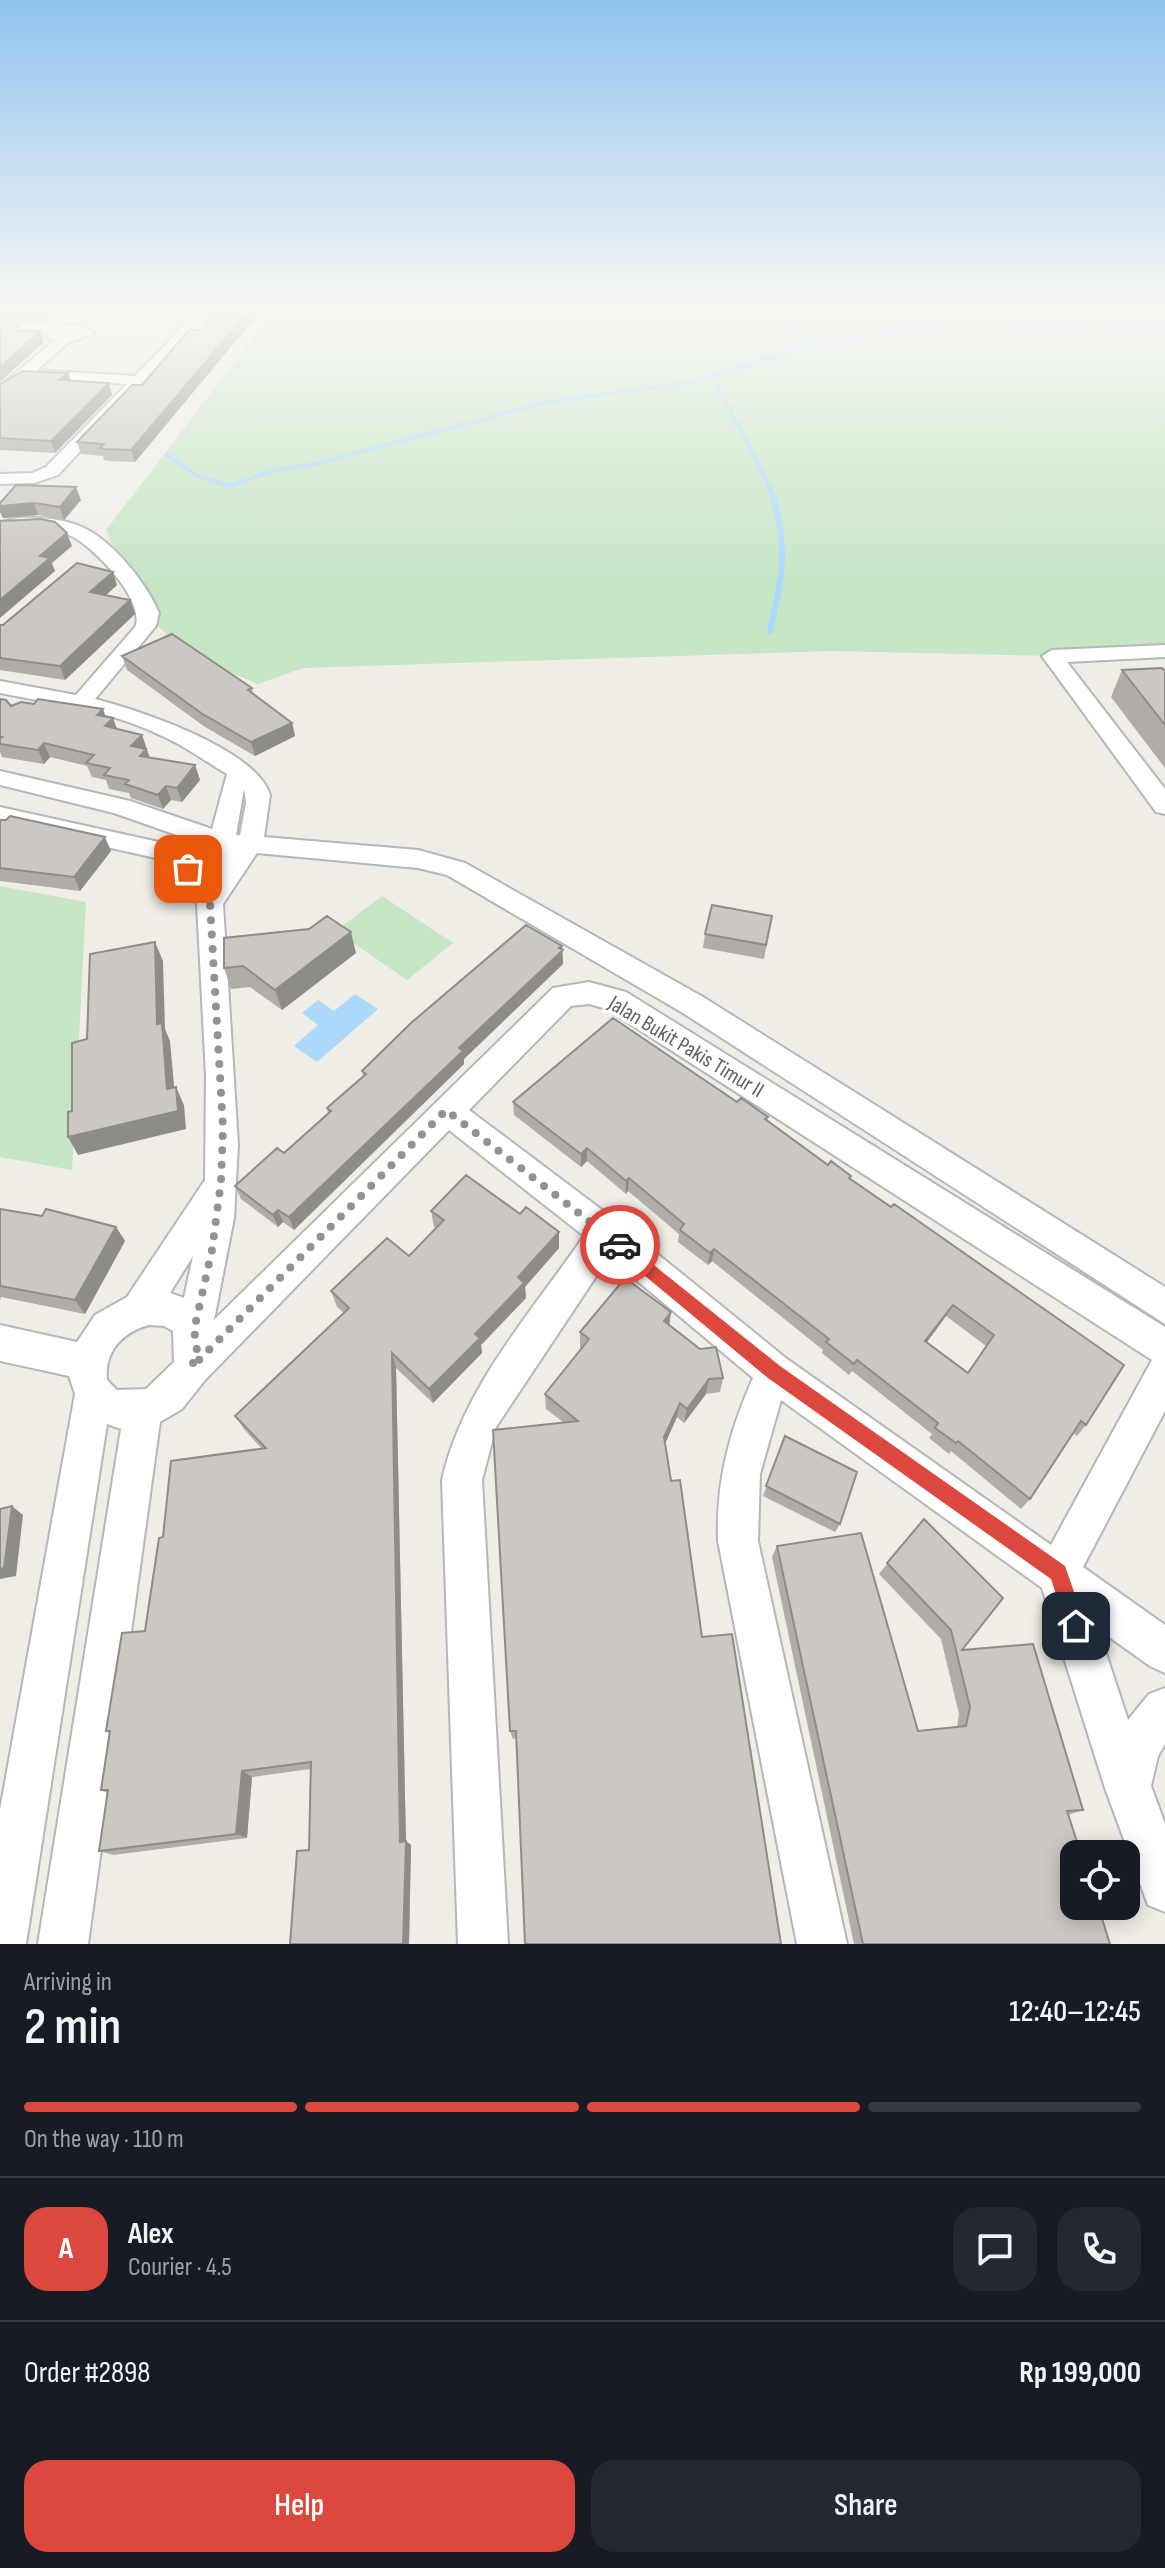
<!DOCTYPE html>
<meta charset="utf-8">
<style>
:root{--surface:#171b24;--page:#242831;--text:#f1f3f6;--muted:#9ea1a6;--line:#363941;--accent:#dd483e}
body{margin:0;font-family:"Sofia Sans Condensed",sans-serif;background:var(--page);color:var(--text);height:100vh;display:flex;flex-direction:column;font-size:30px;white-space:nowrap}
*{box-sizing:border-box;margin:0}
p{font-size:26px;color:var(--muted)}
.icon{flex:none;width:44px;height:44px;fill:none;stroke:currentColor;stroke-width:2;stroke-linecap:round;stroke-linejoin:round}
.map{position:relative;height:1944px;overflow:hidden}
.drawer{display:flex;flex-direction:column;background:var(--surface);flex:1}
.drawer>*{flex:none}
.controls{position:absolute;left:1060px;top:1840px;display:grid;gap:16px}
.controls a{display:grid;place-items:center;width:80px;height:80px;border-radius:16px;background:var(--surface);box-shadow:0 4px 20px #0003;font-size:40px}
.pin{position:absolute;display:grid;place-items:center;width:68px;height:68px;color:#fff;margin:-34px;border-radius:16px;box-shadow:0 4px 12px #0006}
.courier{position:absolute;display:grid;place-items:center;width:80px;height:80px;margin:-40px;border:6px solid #dd483e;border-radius:50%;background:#fff;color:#222;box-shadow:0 2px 10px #0007}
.headline em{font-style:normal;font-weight:600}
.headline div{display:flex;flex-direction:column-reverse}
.headline{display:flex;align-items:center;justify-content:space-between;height:136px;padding:0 24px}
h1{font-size:52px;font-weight:600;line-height:60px}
.bar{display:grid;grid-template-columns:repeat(4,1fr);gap:12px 8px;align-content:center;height:96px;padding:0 24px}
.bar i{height:10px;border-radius:6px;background:var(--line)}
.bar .selected{background:var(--accent)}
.bar p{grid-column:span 4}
.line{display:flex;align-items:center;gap:20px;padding:0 24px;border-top:2px solid var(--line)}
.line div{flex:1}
.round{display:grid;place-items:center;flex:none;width:84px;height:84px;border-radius:24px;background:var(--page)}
.button{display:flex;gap:16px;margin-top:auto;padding:16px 24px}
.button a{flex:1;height:92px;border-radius:24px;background:var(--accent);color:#fff;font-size:32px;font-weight:600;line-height:92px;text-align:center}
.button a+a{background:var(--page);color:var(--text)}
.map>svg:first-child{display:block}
.green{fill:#c5e5c5}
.water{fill:#acd9f9}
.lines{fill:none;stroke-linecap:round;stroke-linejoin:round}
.stream-far1{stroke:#acd9f9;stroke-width:4}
.stream{stroke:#acd9f9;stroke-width:6}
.minor-casing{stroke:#b3b6ba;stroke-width:4}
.minor{fill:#fff;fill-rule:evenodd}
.wall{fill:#afaca9;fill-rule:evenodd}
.shaded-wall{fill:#8e8c89}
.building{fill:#cbc8c4;stroke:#8e8c89;stroke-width:2;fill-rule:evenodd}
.route{fill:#dd483e}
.done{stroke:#919293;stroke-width:8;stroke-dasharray:0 14.4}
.labels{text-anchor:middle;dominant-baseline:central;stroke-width:7;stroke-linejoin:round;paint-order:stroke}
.street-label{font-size:22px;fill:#5e6166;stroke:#fff}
</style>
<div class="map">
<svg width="1165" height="1944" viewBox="0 0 1165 1944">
<rect width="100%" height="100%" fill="#efede6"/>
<path class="green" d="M274 311H1165V651L1052 656 832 651 303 668 258 684 193 657 145 615 106 530Z
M0 886 86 902 72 1170 0 1157Z
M382 896 453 943 407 980 336 931Z"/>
<path class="water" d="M355 994 378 1009 317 1062 294 1046 318 1025 302 1013 318 1000 334 1011Z"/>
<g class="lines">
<path class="stream-far1" d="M742 311 784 328 813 346
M568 314 589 319 594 311
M713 377 771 490
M167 455 198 476 229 486 274 470 315 464 548 402 699 381 827 340 957 329 1114 322 1165 326"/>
<path class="stream" d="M770 488C789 545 783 574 770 631"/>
<g class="minor-casing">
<path id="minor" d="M198 311H211L58 475 34 483 0 484V474L32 473 46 467 127 384 28 377 0 397V386L55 340 49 339V333L0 331V323L78 325 95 333 68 343 37 370 135 376Z
M19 518C41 517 67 519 86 529 114 543 147 584 159 613L156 626 95 699C139 710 256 749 270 795L264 837 418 850 465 863 703 997 1165 1287V1324L683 1013 447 875 418 868 257 853 223 904 238 1145 234 1218 214 1320 553 988 589 982 626 992 1165 1327V1411L1083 1567 1165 1625V1673L1150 1666 1098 1629 1128 1720 1149 1694 1165 1688V1744L1158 1756 1151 1786 1165 1824V1912L1148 1905 1105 1788 1042 1588 781 1400 760 1474 758 1541 847 1944H797L718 1541C716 1482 729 1432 753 1378L609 1257 496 1427 482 1480 508 1944H458L442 1480C463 1387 531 1313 584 1236L449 1130 205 1380 182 1409 160 1422 88 1944H38L121 1429 107 1424 26 1944H0V1810L75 1394 69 1376 0 1361V1325L77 1342 95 1315 127 1297 205 1180 206 1076 197 904 179 875 160 859 0 823V807L177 846 197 863 209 881 221 868 209 866 205 860 208 846 114 813 0 785V771L130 801 212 829 227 774C205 761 185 746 162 736 112 711 55 704 0 693V681L76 695 135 627C147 602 92 544 69 535 47 526 23 527 0 532V522ZM244 789 246 803 240 835H236ZM589 1004 607 1009 1152 1360 1051 1545 787 1359 618 1222 469 1110 571 1006ZM193 1256 184 1298 170 1293ZM149 1325 164 1326 173 1331 174 1362 146 1389 117 1390 107 1380C104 1351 123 1332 149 1325Z
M1165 645V657L1067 662 1165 789V814L1156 812 1042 656 1052 650Z"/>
</g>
<use href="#minor" class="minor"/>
</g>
<path class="wall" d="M0 311H53L41 321H0Z
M216 311H266L265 313 258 314 135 462 108 461 104 460 103 456 81 454 77 442 202 330Z
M68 373 71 381 109 383 112 395 55 453 0 450V384Z
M81 500 64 520 38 515 3 518 0 503Z
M117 585 106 595 130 600 135 614 65 680 0 670V625Z
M122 656 252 688 253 694 292 723 295 736 255 756 205 727 127 670Z
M1122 670 1165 671V768L1111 697Z
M0 699 11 706 106 716 118 729 142 735 150 758 195 765 200 780 182 802 171 800 163 809 131 798 129 793 109 789 106 780 92 777 87 766 50 757 44 764 2 757 0 752Z
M0 820 111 851 80 891 0 881Z
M772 916 764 959 703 948 705 934Z
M562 946 563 964 464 1059V1064L294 1230 283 1222 278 1227 241 1199 235 1186 284 1153 328 1114 327 1108 363 1076 362 1071Z
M356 953 282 1010 250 987 231 989 224 968Z
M513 1102H737L768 1117 767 1121 828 1165 850 1179 1086 1425 1077 1436 1073 1433 1030 1499 1021 1509 951 1451 949 1454 929 1438 932 1434 852 1371 849 1375 822 1353 823 1350 712 1261 708 1265 678 1242 679 1234 628 1191 626 1194 587 1161 581 1167 514 1115ZM946 1316 986 1346 968 1373 926 1343Z
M0 1209 116 1227 125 1241 85 1314 1 1297 0 1300Z
M431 1211 559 1248 525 1287 526 1298 481 1345 482 1353 433 1403 396 1368 406 1841 411 1845 409 1944H290L309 1850 310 1769 252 1777 247 1838 113 1855 99 1851 107 1793 101 1790 109 1733 106 1731 145 1631 163 1537 262 1449 244 1429 235 1416 344 1313 337 1307 331 1291 409 1256 436 1228 434 1227Z
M671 1312 669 1325 723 1378 720 1392 706 1394 684 1423 677 1417 665 1444 516 1738 513 1739 510 1731 563 1422 546 1409 545 1394 582 1349 580 1348V1332Z
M785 1436 840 1524 835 1532 763 1496Z
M924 1519 962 1650 1083 1810 1068 1815 1110 1944H854L772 1557 777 1546 918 1731 957 1727 959 1714 941 1639 879 1574Z"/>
<path class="shaded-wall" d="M37 311H53L41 321Z
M249 311H258V314L135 462 131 450Z
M40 331 44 342 0 382V367Z
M68 373 72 384 59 380Z
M109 383 112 395 55 453 51 441Z
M76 487 81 500 64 520 60 507Z
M34 503 38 515 3 518 0 512V506Z
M67 533 72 546 52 563 55 571 0 618V600L40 556Z
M113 572 117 585 95 605 90 592Z
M130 600 135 614 65 680 60 666Z
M103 709 108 723 113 718 118 732 105 726 97 715Z
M292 723 295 736 255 756 251 742Z
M142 735 151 763 145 770 131 746Z
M44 743 50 757 44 764 38 750Z
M195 765 200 780 182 802 177 788Z
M166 786 171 800 163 809 158 795Z
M105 837 111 851 80 891 74 877Z
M351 932 356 953 282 1010 275 990Z
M155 942 163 961 165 1029 170 1041 176 1107 167 1089 157 1024Z
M562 946 563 964 464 1059V1064L294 1230 289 1217Z
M176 1087 184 1105 186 1129 78 1155 68 1137Z
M587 1148V1161L581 1167V1154Z
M629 1178 628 1191 626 1194V1181Z
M278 1210 283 1222 278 1227 273 1215Z
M116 1227 125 1241 85 1314 75 1300Z
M559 1232V1248L525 1287 526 1298 481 1345 482 1353 433 1403 429 1389 518 1277Z
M714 1249 712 1261 708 1265 710 1253Z
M953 1305 946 1316 919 1353 925 1341Z
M671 1312 669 1327 664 1321Z
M392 1353 396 1368 406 1846 400 1842Z
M709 1379 706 1394 684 1423 687 1409Z
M680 1403 677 1417 662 1450 664 1437Z
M12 1506 23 1515 16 1576 0 1579V1569Z
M242 1771 252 1777 247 1838 236 1834Z
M406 1841 411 1845 409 1944H403Z"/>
<path class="building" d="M216 311H249L131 450 104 449 100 448 104 444 77 442 132 385H142L189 330H202Z
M0 323 20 324 13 330 40 331 0 367Z
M23 371 68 373 59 380 109 383 51 441 0 438V384Z
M16 485 76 487 60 507 34 503 0 506V503Z
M41 519 55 522 67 533 40 556 50 558 0 600V521Z
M77 563 113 572 90 592 130 600 60 666 0 658V625H3Z
M172 634 252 688 248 690 292 723 251 742 201 713 122 656Z
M1162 668 1165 671V725L1122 670Z
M0 699 6 700 11 706 21 702 34 704 38 699 103 709 97 715 113 718 105 726 142 735 131 746 146 749 140 756 195 765 177 788 166 786 158 795 125 784 129 780 104 775 110 768 86 763 94 755 44 743 38 750 0 744V739L2 737H0Z
M10 816 105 837 74 877 0 868V820H6Z
M712 905 772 916 766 945 705 934Z
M327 916 351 932 275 990 243 966 224 968V938L309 929Z
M526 925 562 946 559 948 563 950 459 1048 463 1051 289 1217 278 1210 273 1215 235 1186 277 1148 284 1153 331 1111 327 1108 366 1074 362 1071 411 1023Z
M155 942 157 1024 162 1023 167 1089 176 1087 178 1111 68 1137V1112L72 1111V1043L87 1039 90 954Z
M613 1018 737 1102 741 1098 768 1117 765 1119 828 1165 831 1161 851 1176 849 1178 891 1207 894 1204 1124 1365 1086 1425 1081 1421 1030 1499 958 1441 956 1443 935 1428 938 1423 857 1360 854 1364 826 1342 829 1339 714 1249 710 1253 680 1230 684 1224 629 1178 626 1181 587 1148 581 1154 513 1102ZM953 1305 994 1335 968 1373 925 1341Z
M466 1175 520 1214 526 1207 559 1232 518 1277 524 1283 475 1334 480 1338 429 1389 392 1353 400 1842 406 1841 403 1944H290L297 1851 309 1850 311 1762 242 1771 236 1834 99 1851 108 1790H101L110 1731H106L122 1633 145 1631 159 1538 163 1537 171 1461 266 1448 235 1416 349 1308 331 1291 387 1238 409 1256 444 1220 431 1211Z
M0 1209 42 1216 46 1209 116 1227 75 1300 0 1286Z
M625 1278 671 1312 664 1321 700 1349 716 1347 723 1378 709 1379 687 1409 680 1403 664 1437 671 1481 680 1480 702 1637 732 1634 781 1944H525L516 1731H510L493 1430 578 1421 545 1394 589 1339 580 1332Z
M785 1436 857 1472 840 1524 766 1486Z
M12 1506 4 1568 0 1569V1509Z
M924 1519 1003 1598 962 1650 1033 1644 1083 1810 1067 1811 1081 1854H1074V1906H1098L1110 1944H863L777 1546 861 1533 918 1731 966 1726 970 1707 951 1630 887 1563Z"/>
<linearGradient id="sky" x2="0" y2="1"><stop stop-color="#90c3ef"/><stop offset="0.53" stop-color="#f8f7f4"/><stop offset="1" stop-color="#f8f7f4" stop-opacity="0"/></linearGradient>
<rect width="1165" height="583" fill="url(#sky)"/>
<path class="route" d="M620 1238 780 1366 1065 1566 1086 1626 1083 1633 1076 1636 1069 1633 1051 1579 768 1378 615 1251 612 1245Z"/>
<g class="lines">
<path class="done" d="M188 869 210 904 223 1128 221 1182 212 1250 194 1330 197 1348 192 1367 446 1110 620 1245"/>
</g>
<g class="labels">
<g class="street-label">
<text transform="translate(686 1047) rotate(31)">Jalan Bukit Pakis Timur II</text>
</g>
</g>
</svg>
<div class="controls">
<a><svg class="icon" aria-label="locate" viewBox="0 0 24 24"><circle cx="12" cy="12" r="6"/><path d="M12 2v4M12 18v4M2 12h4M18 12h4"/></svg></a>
</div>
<div class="pin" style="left:188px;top:869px;background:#ea580c"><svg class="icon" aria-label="bag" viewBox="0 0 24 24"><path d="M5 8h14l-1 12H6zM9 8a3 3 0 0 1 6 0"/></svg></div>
<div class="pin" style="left:1076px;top:1626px;background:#1f2937"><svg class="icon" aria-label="home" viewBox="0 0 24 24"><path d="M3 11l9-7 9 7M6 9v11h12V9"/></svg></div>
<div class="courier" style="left:620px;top:1245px"><svg class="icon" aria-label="car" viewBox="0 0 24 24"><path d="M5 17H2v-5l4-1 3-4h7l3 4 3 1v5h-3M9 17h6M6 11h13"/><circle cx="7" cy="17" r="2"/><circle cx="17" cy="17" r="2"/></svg></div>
</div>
<section class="drawer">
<div class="headline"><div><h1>2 min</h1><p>Arriving in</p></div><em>12:40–12:45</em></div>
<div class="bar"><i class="selected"></i><i class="selected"></i><i class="selected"></i><i></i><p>On the way · 110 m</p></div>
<div class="line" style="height:144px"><b class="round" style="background:var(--accent);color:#fff">A</b><div><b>Alex</b><p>Courier · 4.5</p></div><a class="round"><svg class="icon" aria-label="chat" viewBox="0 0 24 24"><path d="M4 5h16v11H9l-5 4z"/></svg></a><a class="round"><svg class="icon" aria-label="phone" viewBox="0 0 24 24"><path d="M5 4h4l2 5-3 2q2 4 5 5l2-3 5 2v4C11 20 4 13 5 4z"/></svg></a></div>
<div class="line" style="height:104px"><div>Order #2898</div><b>Rp 199,000</b></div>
<div class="button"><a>Help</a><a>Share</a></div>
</section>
